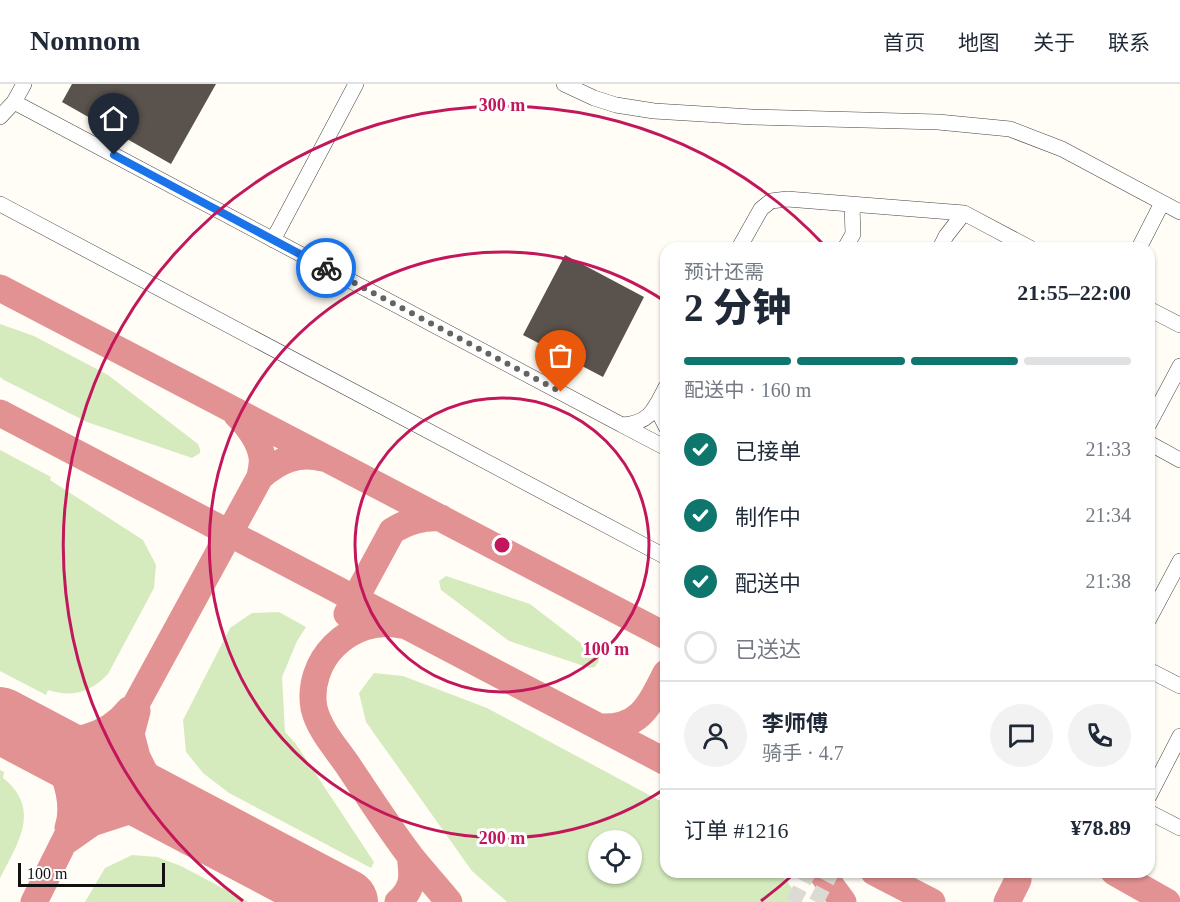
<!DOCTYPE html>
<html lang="zh">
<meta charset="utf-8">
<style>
:root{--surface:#fff;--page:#f2f2f3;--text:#1f2937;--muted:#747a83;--line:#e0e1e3;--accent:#0f766e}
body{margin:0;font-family:"Times New Roman","Noto Sans SC",serif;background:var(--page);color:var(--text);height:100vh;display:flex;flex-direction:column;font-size:22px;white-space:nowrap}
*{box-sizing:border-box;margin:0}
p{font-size:20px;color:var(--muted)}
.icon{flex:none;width:33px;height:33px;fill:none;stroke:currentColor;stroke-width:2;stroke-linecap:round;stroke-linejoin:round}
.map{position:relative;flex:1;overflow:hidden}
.drawer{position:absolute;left:660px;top:158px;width:495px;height:636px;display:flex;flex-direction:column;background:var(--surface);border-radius:18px;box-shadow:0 2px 4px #0004}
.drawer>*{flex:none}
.tools{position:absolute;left:588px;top:746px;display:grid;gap:12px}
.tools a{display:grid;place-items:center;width:54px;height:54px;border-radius:50%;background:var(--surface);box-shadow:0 2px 4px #0004;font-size:30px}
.scale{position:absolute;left:18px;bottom:15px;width:147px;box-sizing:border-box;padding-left:6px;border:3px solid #111;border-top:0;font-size:16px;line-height:21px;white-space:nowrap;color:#111;-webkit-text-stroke:4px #fff;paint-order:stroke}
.pin{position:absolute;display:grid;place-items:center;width:51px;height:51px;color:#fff;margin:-62px -26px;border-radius:50% 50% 50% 0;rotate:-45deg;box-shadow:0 0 6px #0007}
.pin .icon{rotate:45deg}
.courier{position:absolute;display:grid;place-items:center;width:60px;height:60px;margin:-30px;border:4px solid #1a73e8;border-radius:50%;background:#fff;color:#222;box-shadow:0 2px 8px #0007}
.head em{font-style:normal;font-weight:800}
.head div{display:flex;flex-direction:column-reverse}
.head{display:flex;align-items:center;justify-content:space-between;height:102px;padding:0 24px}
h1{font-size:39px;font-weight:800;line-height:45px}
.bar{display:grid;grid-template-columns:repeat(4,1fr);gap:9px 6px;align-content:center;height:72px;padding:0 24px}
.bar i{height:8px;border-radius:4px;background:var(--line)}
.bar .selected{background:var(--accent)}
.bar p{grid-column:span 4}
.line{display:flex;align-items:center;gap:15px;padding:0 24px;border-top:2px solid var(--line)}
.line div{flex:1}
.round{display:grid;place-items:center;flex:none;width:63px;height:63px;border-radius:32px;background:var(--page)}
ol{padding:0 24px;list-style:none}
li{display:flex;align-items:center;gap:18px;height:66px}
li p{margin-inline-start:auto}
li .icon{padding:6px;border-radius:50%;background:var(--accent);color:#fff;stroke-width:4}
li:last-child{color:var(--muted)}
li i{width:33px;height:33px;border:3px solid var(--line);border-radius:50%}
header{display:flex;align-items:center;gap:36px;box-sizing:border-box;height:84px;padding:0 30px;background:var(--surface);border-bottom:2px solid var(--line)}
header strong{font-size:28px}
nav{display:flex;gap:33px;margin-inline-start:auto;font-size:21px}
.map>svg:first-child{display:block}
.green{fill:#d5ebbd;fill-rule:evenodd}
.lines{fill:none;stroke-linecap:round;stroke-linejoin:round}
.taxiway{stroke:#e29292;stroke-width:27}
.runway{stroke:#e29292;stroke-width:66}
.building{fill:#5a524d}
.minor-tunnel{stroke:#dbdad3;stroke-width:15;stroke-dasharray:15 8;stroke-linecap:butt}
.minor-casing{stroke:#444;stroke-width:16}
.minor{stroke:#fff;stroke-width:15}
.done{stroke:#646461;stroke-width:6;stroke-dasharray:0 10.8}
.route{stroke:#1a73e8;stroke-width:8}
.ring{fill:none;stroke:#c2185b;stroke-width:3}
.centre{fill:#c2185b;stroke:#fff;stroke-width:3}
.ring-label{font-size:18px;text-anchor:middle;font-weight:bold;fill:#c2185b;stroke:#fff;stroke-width:6;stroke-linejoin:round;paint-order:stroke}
</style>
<header>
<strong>Nomnom</strong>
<nav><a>首页</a><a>地图</a><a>关于</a><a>联系</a></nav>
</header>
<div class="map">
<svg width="1180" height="818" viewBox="0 0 1180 818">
<rect width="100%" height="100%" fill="#fffdf5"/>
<path class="green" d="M0 240 34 252 108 291 198 360 200 365V369L192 374 87 338 4 296 0 293Z
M0 366 51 393 50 396 143 456 156 481 154 504 108 590C91 608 72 614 48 606L46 611 0 587Z
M446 492 530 520 599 573V577L595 583 590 584 509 557 441 506 439 497Z
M279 528 306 543 297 557 282 593 285 648 296 660 374 778 371 784 229 709 203 689 186 668 183 636 230 544 252 529Z
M374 589 403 592 487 624 666 720V788H775L786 796 802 818H507L472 787 366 638 359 609ZM598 756H632V789H598Z
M0 686 4 688 3 694C42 725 18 759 0 794Z
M132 771 157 773 181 782 249 818H85L105 784Z"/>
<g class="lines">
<path class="taxiway" d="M0 204 666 552
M0 329 666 678
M237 331C248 341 260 358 262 373 263 379 261 387 260 393 279 376 298 368 323 374
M347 530 392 447C408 437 422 433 441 434
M401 541C376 536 352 544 334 562 318 578 310 602 314 624 319 646 337 665 349 683 369 713 389 744 411 773 423 788 437 803 449 818
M137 627 131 650 137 673 153 705 161 716 178 730
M599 643C640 645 649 622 666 589
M35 654C69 661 106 655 129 626
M35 654C42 660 50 667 56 675 68 694 75 723 68 744
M65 758 92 739 135 725 154 724 178 730
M821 788 843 818
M874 788 932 818
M1114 788 1167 818
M34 818 99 688 260 393
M398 818C414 805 413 791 410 772
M1007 818 1018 796"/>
<path class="runway" d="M0 636 345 818"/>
</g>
<path class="building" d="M72 0H216L171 80 62 18Z
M565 171 644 213 603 293 523 251Z"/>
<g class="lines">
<path class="minor-tunnel" d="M793 818 809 788
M816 818 832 788"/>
<g class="minor-casing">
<path id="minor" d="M24 0 14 18 622 341C650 339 654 326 666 303
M564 0 594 14 616 21 654 27 752 33 938 38 1010 45 1062 65 1180 128
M0 33 14 18
M0 120 666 473
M273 156 356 0
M739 164 761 125 771 117 787 115 964 129 1030 164
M845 164 853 150 852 122
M940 164 946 152 964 129
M1139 164 1162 119
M1149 225 1180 241
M658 319 660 331 666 343
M1149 340 1180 282
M622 341 666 364
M1149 359 1180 376
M1149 535 1180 477
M1149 586 1180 602
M1149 712 1180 652
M1149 728 1180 744"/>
</g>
<use href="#minor" class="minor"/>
</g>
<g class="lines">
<path class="done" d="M326 184 561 308"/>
<path class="route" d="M114 71 326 184"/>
</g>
<g class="ring">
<circle cx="502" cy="461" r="147"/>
<path d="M666 704A293 293 0 1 1 666 218"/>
<path d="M796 788A440 440 0 0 1 761 817M243 817A440 440 0 1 1 824 161"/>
</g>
<circle cx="502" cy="461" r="9" class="centre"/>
<g class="ring-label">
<text x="502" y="27">300 m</text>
<text x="606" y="571">100 m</text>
<text x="502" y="760">200 m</text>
</g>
</svg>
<div class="tools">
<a><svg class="icon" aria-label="locate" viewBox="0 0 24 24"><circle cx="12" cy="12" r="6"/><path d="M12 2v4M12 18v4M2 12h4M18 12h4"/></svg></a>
</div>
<div class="scale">100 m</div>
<div class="pin" style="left:561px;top:308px;background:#ea580c"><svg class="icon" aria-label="bag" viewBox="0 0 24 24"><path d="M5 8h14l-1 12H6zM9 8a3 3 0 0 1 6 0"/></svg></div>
<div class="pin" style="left:114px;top:71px;background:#1f2937"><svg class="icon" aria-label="home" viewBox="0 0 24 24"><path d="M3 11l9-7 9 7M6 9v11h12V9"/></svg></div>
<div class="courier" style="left:326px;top:184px"><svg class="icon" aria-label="bike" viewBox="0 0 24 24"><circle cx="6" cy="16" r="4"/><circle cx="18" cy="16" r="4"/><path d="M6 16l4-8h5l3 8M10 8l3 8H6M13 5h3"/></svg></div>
<section class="drawer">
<div class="head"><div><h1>2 分钟</h1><p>预计还需</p></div><em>21:55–22:00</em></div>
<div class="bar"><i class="selected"></i><i class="selected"></i><i class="selected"></i><i></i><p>配送中 · 160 m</p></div>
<ol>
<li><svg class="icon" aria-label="check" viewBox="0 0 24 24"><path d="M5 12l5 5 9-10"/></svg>已接单<p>21:33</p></li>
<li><svg class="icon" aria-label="check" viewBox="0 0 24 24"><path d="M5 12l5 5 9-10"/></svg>制作中<p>21:34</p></li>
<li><svg class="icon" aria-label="check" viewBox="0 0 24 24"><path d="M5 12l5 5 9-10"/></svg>配送中<p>21:38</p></li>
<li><i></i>已送达</li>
</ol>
<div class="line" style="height:108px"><a class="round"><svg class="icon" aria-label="person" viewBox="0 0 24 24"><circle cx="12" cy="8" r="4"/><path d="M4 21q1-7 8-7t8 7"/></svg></a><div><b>李师傅</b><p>骑手 · 4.7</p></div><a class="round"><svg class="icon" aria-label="chat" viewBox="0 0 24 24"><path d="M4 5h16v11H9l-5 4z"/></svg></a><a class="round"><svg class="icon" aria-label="phone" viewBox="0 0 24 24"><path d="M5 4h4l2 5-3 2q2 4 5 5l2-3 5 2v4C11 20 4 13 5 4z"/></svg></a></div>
<div class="line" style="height:78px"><div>订单 #1216</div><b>¥78.89</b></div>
</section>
</div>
